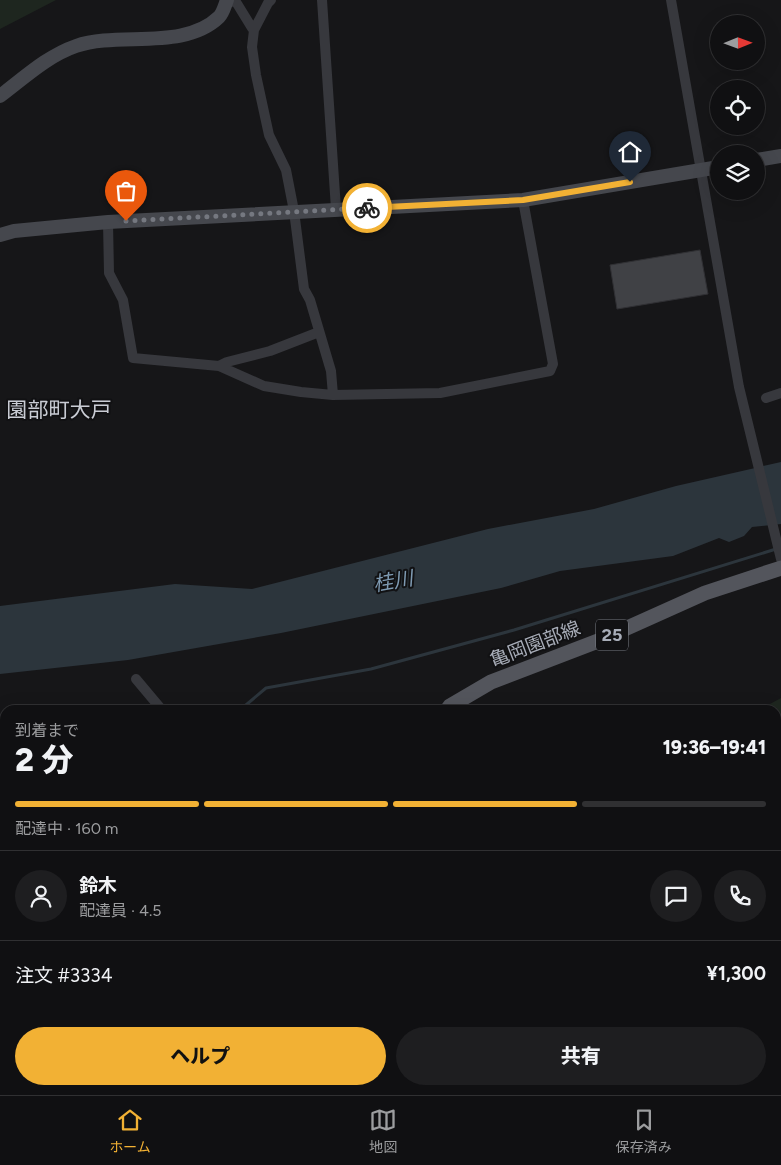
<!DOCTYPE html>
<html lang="ja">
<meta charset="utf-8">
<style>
:root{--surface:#101012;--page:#1e1e20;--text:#f1f3f6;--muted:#9c9d9f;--line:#303032;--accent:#f2b134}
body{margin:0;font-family:Figtree,"Noto Sans JP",sans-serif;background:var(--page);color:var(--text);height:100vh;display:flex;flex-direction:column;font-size:19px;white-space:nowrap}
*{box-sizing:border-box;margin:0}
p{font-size:16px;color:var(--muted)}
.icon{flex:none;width:28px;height:28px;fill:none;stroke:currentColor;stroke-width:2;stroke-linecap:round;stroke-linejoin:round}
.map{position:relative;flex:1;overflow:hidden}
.side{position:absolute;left:0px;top:705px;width:781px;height:390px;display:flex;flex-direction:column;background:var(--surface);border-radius:15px 15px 0 0;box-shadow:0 5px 20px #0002,0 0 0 1px var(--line)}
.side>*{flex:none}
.needle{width:32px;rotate:89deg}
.fabs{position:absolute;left:710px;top:15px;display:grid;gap:10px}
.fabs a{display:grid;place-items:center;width:55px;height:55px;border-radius:50%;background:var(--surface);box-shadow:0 5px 20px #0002,0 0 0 1px var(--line);font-size:25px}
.pin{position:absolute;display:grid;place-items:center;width:42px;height:42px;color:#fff;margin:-51px -21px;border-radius:50% 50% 50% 0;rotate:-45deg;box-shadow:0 0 5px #0007}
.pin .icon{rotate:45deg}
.courier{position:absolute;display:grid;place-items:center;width:50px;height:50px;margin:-25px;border:4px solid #f2b134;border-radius:50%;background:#fff;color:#222;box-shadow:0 1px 6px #0007}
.headline em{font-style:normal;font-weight:800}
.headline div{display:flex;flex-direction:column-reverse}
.headline{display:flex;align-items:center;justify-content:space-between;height:85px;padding:0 15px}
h1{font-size:32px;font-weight:800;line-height:38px}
.bar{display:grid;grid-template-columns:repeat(4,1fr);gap:8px 5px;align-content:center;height:60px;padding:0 15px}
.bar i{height:6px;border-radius:4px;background:var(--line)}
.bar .selected{background:var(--accent)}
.bar p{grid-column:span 4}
.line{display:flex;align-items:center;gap:12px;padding:0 15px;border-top:1px solid var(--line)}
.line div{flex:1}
.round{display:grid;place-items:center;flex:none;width:52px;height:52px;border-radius:26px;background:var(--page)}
.cta{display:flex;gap:10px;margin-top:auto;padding:10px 15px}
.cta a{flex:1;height:58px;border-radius:30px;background:var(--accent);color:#111;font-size:20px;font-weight:800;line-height:58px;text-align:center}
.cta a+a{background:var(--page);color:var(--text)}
.tab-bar{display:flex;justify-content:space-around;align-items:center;height:70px;border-top:1px solid var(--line);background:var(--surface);font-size:14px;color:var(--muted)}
.tab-bar a{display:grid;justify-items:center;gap:2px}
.tab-bar .selected{color:var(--accent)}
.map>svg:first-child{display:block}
.green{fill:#1e261f}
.water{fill:#2c353c}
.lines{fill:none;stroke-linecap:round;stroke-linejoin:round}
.stream{stroke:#2c353c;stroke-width:3}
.building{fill:#404145;stroke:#303034}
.street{stroke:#37383d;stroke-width:10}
.secondary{stroke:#45474d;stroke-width:14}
.primary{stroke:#53555c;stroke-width:15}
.done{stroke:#757880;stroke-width:5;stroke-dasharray:0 9}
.route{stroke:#f2b134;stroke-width:6}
.labels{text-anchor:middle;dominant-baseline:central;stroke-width:4;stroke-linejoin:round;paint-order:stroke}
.shield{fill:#111113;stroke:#7b7e86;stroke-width:1}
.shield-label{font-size:18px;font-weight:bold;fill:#a8adb8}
.street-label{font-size:19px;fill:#a8adb8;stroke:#111113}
.water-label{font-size:20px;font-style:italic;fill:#7f9bb3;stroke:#111113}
.quarter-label{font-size:21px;fill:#c9ccd4;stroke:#111113}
</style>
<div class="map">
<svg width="781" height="1095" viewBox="0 0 781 1095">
<rect width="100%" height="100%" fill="#161618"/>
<path class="green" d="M0 0H56L0 29Z
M781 698V1095H657L656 1090H776V710H759Z"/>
<path class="water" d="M781 462V524L752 527 744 536 729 542 719 538 673 556 560 571 501 588 281 633 128 660 0 674V606L175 584 252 589 488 529 594 509 676 486Z"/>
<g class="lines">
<path class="stream" d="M240 710 266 688 371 669 514 630 776 549
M0 775 5 781
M210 1090 214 1095"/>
</g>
<path class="building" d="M700 250 708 294 617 309 610 265Z"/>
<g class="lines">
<path class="street" d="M271 0 268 3 254 30 252 47 256 75 269 135 286 170 294 211 304 289 310 300 331 371 333 395
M322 0 336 209
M671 0 739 387 781 559
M227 1 236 2 252 28 254 30
M108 222 109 273 123 300 133 358 219 366 264 386 301 392 333 395 440 393 550 371 553 364 523 200
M219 366 227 362 270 351 319 332
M766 398 781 393
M136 679 162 710
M0 926 5 922
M0 1031 5 1036
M54 1090 59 1095
M320 1090 322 1095
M107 1095 111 1090"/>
<path class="secondary" d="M0 96C24 78 47 56 76 46 119 31 184 51 219 17 223 13 225 5 227 0
M756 160 781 156
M0 235 14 231 108 222 523 200 719 167"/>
<path class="primary" d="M447 710 450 706 491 682 598 641 705 593 781 568
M265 1090 269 1095"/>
</g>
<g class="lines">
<path class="done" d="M126 221 367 208"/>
<path class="route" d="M367 208 523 200 630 182"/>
</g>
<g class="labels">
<rect class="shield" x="596" y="619.5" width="32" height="31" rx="4"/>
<g class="shield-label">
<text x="612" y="635">25</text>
</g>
<g class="street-label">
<text transform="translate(535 644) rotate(-21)">亀岡園部線</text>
</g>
<g class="water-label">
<text transform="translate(393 581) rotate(-10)">桂川</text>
</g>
<g class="quarter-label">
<text x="59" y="409">園部町大戸</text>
</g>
</g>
</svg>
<div class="fabs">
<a><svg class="needle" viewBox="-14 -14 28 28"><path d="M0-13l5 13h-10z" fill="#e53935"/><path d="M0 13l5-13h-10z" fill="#9c9d9f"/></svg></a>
<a><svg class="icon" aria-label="locate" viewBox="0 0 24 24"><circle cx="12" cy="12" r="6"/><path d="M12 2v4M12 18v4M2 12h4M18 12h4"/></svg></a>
<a><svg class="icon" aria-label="layers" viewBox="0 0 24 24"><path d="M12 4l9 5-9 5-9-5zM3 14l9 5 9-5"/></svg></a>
</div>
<div class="pin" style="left:126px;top:221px;background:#ea580c"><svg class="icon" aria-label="bag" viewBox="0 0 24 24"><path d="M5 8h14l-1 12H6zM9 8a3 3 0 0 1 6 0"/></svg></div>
<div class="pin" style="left:630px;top:182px;background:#1f2937"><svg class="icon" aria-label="home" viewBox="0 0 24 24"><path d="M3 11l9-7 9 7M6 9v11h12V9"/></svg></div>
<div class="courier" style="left:367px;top:208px"><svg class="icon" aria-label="bike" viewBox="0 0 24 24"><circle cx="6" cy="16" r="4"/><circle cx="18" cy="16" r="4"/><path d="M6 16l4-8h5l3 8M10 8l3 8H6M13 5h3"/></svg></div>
<section class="side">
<div class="headline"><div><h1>2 分</h1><p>到着まで</p></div><em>19:36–19:41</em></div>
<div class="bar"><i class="selected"></i><i class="selected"></i><i class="selected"></i><i></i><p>配達中 · 160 m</p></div>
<div class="line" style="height:90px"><a class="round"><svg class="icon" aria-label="person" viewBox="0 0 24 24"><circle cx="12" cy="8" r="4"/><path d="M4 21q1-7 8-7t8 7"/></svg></a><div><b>鈴木</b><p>配達員 · 4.5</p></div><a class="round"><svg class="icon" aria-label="chat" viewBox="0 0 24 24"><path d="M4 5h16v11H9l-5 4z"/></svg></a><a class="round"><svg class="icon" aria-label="phone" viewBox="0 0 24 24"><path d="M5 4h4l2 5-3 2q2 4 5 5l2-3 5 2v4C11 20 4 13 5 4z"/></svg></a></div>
<div class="line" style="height:65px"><div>注文 #3334</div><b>¥1,300</b></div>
<div class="cta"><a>ヘルプ</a><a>共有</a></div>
</section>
</div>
<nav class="tab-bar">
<a class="selected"><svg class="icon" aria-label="home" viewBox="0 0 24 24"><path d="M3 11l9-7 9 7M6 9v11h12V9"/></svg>ホーム</a>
<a><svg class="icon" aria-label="map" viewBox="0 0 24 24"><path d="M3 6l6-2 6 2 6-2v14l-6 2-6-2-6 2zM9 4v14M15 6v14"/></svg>地図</a>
<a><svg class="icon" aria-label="saved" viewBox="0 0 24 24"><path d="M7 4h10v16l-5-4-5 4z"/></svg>保存済み</a>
</nav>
